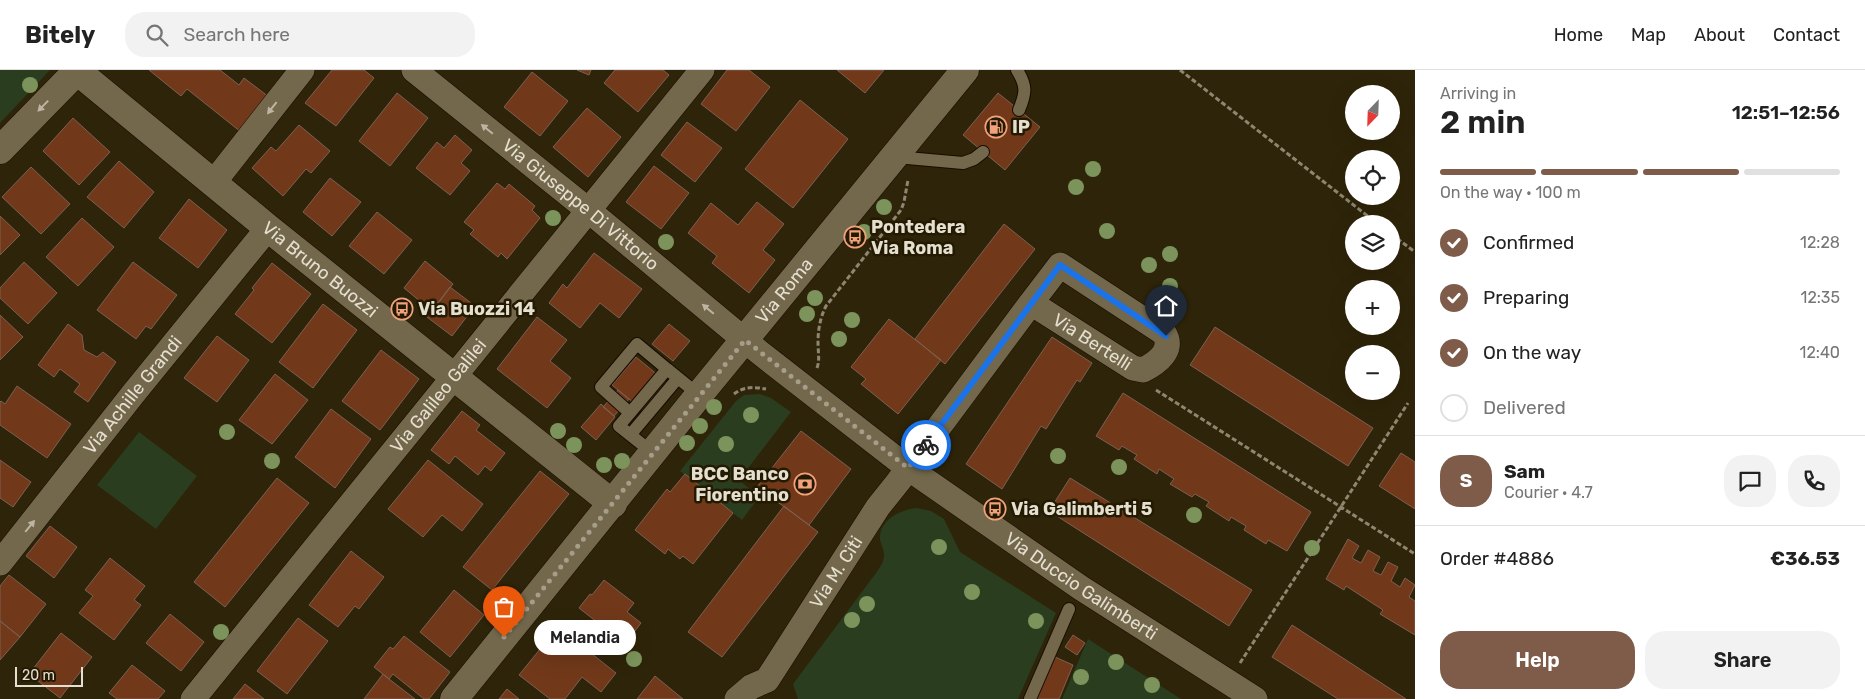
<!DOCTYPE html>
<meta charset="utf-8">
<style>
:root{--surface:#fff;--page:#f2f2f2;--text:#222;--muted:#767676;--line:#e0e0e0;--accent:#7f5c4a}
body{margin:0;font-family:Rubik,sans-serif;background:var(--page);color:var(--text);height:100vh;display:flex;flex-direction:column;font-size:19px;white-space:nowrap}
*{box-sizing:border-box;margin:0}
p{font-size:16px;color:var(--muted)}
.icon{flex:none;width:28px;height:28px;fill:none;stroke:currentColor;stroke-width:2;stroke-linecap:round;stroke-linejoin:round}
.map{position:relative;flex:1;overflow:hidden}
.side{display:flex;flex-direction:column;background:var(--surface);width:450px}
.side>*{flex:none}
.needle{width:32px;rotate:203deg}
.controls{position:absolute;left:1345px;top:15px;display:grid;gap:10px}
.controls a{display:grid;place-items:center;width:55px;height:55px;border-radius:50%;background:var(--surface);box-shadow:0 5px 20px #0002;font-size:25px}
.scale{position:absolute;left:15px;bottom:12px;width:68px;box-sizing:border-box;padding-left:5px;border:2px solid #e5dfd0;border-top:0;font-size:14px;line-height:18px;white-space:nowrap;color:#e5dfd0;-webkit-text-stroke:4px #241a02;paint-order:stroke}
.pin{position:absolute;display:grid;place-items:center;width:42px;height:42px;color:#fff;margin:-51px -21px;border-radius:50% 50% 50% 0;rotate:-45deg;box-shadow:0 0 5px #0007}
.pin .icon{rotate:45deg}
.courier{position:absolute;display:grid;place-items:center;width:50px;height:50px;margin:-25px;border:4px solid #1a73e8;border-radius:50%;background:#fff;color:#222;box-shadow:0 1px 6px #0007}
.bubble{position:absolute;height:35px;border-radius:18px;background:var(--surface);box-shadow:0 5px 20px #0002;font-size:16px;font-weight:600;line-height:35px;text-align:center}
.headline em{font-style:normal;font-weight:600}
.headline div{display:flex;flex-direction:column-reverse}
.headline{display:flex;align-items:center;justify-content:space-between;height:85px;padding:0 25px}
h1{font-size:32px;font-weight:600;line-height:38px}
.bar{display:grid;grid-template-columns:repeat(4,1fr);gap:8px 5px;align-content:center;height:60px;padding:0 25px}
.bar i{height:6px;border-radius:4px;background:var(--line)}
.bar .selected{background:var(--accent)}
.bar p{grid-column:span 4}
.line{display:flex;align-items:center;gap:12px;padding:0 25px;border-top:1px solid var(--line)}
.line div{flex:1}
.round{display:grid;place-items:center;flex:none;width:52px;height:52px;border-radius:20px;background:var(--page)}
ol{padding:0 25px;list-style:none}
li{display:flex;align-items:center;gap:15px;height:55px}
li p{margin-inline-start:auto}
li .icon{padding:5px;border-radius:50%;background:var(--accent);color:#fff;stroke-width:4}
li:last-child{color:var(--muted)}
li i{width:28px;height:28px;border:2px solid var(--line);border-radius:50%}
.primary-button{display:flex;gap:10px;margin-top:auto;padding:10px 25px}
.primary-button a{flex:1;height:58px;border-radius:20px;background:var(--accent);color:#fff;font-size:20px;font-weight:600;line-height:58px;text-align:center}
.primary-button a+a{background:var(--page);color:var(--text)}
header{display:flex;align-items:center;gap:30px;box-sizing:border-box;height:70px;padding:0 25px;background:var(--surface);border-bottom:1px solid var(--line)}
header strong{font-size:24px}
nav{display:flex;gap:28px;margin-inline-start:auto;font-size:18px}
.search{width:350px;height:45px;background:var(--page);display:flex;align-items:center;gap:12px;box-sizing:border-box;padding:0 18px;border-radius:20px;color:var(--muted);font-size:19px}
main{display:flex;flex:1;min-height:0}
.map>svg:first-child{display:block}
.green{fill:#2a3d1f}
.building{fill:#71391a;stroke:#7d6052}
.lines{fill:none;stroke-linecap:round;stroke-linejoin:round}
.service-casing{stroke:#160d00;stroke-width:14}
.minor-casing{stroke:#160d00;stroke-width:26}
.tertiary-casing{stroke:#160d00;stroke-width:29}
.path{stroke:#8e8671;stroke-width:3;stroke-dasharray:5 2.5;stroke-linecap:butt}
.service{stroke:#73684c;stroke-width:12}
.minor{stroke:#73684c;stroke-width:25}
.tertiary{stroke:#73684c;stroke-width:28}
.tree{fill:#7c945c}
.oneway{fill:#bdb5a2}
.done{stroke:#a59e8a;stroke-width:5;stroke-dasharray:0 9}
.route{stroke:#1a73e8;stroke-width:6}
.labels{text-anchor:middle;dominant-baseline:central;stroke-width:5;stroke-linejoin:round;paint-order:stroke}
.poi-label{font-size:18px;font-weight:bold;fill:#e5dfd0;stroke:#241a02;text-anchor:start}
.street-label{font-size:18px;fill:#e5dfd0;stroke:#241a02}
</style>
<header>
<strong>Bitely</strong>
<div class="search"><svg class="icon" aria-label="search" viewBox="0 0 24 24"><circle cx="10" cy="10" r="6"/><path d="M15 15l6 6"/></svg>Search here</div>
<nav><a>Home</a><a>Map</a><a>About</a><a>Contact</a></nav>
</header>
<main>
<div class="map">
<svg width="1415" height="629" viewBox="0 0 1415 629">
<rect width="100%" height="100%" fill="#2e2409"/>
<path class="green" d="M0 0H50L0 53Z
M760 324 771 328 791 342 739 410 759 427 742 450 680 401 736 331 744 325Z
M139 362 197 406 156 459 97 415Z
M916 438 931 441 944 449 960 482 1056 543 1018 629H798L793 614 876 503C880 497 884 492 884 485 884 478 879 473 880 465 883 448 901 440 916 438Z
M1088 569 1181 629H1062Z"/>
<path class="building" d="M149 0H220L239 15 244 8 269 27 241 62 187 19 181 26Z
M332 0H364L374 8 336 56 305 33Z
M577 0H591L589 5Z
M615 0H663L669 5 638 42 604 13Z
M727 0H749L770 17 736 61 701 34Z
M837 0H884L865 23Z
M532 2 568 31 540 66 504 37Z
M397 23 428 48 390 96 359 71Z
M998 23 1040 57 1005 100 963 65Z
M800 30 848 69 793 138 745 99Z
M587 38 621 67 588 107 553 77Z
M73 48 110 82 79 115 43 81Z
M687 52 722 78 695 112 661 85Z
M299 55 330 81 311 103 306 99 283 126 252 98 271 77 276 81Z
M455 65 472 80 461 93 470 101 450 125 416 98 437 72 444 78Z
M119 91 154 122 124 158 87 127Z
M654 96 689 123 661 159 626 132Z
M31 97 70 134 41 164 2 127Z
M330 108 361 132 332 166 303 142Z
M497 113 505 119 509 114 535 136 532 140 540 148 507 189 501 183 498 187 470 164 474 160 464 152Z
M189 129 227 160 198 198 159 168Z
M757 132 784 154 763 180 775 190 749 223 712 193 717 186 688 163 711 133 738 155Z
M377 142 412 170 384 204 349 176Z
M0 146 20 165 0 185Z
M82 148 114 177 78 216 46 187Z
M1004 154 1035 179 945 294 915 269Z
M594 183 642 219 619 248 600 233 580 258 549 233 563 214 567 218Z
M425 191 453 214 432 241 404 218Z
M24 192 57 223 28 254 0 228V218Z
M133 192 177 225 151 259 146 256 136 269 97 240Z
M272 193 311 224 272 273 235 244 254 220 252 218Z
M450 217 475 236 452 266 427 247Z
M323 234 357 260 313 318 279 292Z
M0 245 23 267 0 290Z
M537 247 567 270 550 291 571 308 547 338 497 299Z
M889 249 941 290 898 344 861 314 866 309 851 297Z
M68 254 82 265 84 280 97 287 103 282 116 292 88 332 74 322 80 314 60 299 54 307 38 295Z
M669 254 690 271 673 291 652 274Z
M1215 257 1373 358 1348 396 1190 295Z
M217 266 249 290 217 332 184 308Z
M1052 267 1092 293 1080 312 1077 310 1046 359 1041 356 1002 419 966 394Z
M381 280 419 309 380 360 342 331Z
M636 287 676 320 652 348 612 315Z
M275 304 308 330 272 374 239 350Z
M17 316 71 354 47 388 0 355V332L1 331 5 334Z
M618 320 629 329 614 346 603 337Z
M1123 323 1311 442 1287 481 1268 470 1266 474 1244 460 1246 456 1231 447 1229 451 1206 436 1209 432 1195 424 1192 427 1170 414 1174 409 1159 399 1157 404 1134 389 1137 385 1122 376 1119 380 1096 366Z
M601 334 615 347 596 370 581 357Z
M331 339 371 369 335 418 295 387Z
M462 341 480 355 476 360 505 383 491 401 485 396 478 405 455 386 449 394 431 380Z
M801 361 851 399 809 455 757 417Z
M1401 383 1415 392V439L1379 416Z
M0 390 31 412 13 437 0 428Z
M428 390 483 434 462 461 442 445 423 467 388 439Z
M540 401 569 424 492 520 463 497Z
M685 404 733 443 693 494 683 486 680 489 668 479 665 484 635 460 667 419 670 422Z
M277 408 309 433 225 537 194 512Z
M1070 408 1252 520 1229 556 1049 441Z
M784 436 818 462 722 587 688 562Z
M50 456 77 477 54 508 26 486Z
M1348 469 1359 476 1352 488 1361 493 1368 480 1380 487 1373 501 1381 505 1388 492 1398 497 1391 511 1400 517 1405 508 1415 515 1409 527 1415 531V565L1380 544 1383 540 1346 516 1344 520 1326 509Z
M351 481 384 507 359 539 355 536 338 557 309 535Z
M110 488 145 516 134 530 141 535 114 570 79 543 93 526 85 520Z
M9 505 46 534 20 567 0 551V516Z
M604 510 634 533 627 542 641 553 629 569 606 551 602 556 579 538 590 524 592 525Z
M454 520 484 545 450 587 420 562Z
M170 544 204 572 181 601 146 573Z
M298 548 328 571 287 624 257 601Z
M0 551 20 567 0 590Z
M1292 555 1406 629H1338L1272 587Z
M558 557 616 603 601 622 582 607 565 629H550L519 605Z
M61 563 92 587 60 628 29 604Z
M1073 565 1085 573 1077 585 1065 577Z
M404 566 450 602 429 629H424L393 604 389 609 374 597 390 577 393 579Z
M1055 587 1073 595 1059 629H1037Z
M132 595 165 621 158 629H117L109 623Z
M383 604 389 609 415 629H364Z
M655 606 683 629H637Z
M245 614 264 629H233Z
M507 619 519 629H499Z"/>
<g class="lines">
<g class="service-casing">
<path id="service" d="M1017 0C1027 16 1026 23 1019 40
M896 87 963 93 974 89 983 82
M630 343 601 317 637 274 667 299
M631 364 678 308
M653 383 619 356 667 299 699 325
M1030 629 1069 539"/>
</g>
<g class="minor-casing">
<g id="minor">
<path id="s1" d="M414 0 588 140 759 282 908 398 1081 518 1255 629"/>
<path d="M214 112 302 0"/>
<path id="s2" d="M0 493 133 324 268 158"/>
<path id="s3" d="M193 629 702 0"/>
<path id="s4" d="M737 629 751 617 767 610 878 437 898 412 1031 233 1133 298 1143 300C1157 293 1175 280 1164 263L1060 195 1031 233"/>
</g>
</g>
<g class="tertiary-casing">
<g id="tertiary">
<path id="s5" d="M0 80 77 1 268 158 613 434"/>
<path id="s6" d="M454 629 699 325 965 0"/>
</g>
</g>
<path class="path" d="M1180 0 1378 154
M1391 164 1415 182
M817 298C820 290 818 282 818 273 818 260 820 248 826 236L901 140 904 132 908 110
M1156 320 1415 484
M734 324C744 316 754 317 766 319
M1240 593 1408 333"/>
<use href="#service" class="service"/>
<use href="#minor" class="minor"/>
<use href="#tertiary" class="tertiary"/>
</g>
<g class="tree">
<circle cx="30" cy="15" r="8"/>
<circle cx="1093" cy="99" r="8"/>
<circle cx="1076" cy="117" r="8"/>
<circle cx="884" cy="137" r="8"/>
<circle cx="553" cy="148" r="8"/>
<circle cx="1107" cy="161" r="8"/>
<circle cx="864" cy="162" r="8"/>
<circle cx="666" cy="172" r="8"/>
<circle cx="1170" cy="184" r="8"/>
<circle cx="1149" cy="195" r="8"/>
<circle cx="1170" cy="216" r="8"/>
<circle cx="815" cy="228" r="8"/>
<circle cx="807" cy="244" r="8"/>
<circle cx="852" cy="250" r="8"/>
<circle cx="839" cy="269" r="8"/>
<circle cx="714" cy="337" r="8"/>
<circle cx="751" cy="345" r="8"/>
<circle cx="700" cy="356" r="8"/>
<circle cx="558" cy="361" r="8"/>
<circle cx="227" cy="362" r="8"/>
<circle cx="687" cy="373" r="8"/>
<circle cx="726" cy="374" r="8"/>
<circle cx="574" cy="375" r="8"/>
<circle cx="1058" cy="386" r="8"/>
<circle cx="272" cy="391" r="8"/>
<circle cx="622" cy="391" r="8"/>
<circle cx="604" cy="395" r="8"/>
<circle cx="1119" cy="397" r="8"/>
<circle cx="1194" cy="445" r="8"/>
<circle cx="939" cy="477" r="8"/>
<circle cx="1312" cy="478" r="8"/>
<circle cx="972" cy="522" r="8"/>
<circle cx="867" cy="534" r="8"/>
<circle cx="852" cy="550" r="8"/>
<circle cx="1036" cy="551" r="8"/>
<circle cx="221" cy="562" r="8"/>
<circle cx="634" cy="589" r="8"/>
<circle cx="1116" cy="592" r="8"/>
<circle cx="1081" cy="607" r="8"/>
<circle cx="1152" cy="615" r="8"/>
</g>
<defs><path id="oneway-solid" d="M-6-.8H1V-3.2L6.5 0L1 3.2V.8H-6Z" transform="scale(1.25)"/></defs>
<g class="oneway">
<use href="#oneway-solid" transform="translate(43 36) rotate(134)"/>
<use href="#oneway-solid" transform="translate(272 38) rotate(128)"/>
<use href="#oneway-solid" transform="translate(487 59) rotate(-141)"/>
<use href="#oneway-solid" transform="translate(708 239) rotate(-140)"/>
<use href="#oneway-solid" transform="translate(30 456) rotate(-51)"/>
</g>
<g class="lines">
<path class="done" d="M504 567 745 270 908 398 926 375"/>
<path class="route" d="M926 375 1060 195 1166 266"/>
</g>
<defs>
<g id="fuel-ring" transform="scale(1.125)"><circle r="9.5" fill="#241a02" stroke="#f1a27b" stroke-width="1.5"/><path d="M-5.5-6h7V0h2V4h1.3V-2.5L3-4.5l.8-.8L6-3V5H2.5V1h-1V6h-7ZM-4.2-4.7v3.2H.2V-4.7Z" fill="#f1a27b"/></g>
<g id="bus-ring" transform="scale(1.125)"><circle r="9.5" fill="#241a02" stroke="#f1a27b" stroke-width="1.5"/><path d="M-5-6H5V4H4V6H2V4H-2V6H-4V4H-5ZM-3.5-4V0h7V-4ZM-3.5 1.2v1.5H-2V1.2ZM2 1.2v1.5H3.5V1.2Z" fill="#f1a27b"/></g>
<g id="bank-ring" transform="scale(1.125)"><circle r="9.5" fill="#241a02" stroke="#f1a27b" stroke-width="1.5"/><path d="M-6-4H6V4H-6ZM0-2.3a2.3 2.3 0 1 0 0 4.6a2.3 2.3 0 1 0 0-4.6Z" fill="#f1a27b"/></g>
</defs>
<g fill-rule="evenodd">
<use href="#fuel-ring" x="996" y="57"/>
<use href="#bus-ring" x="855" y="167"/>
<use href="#bus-ring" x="402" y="239"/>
<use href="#bank-ring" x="805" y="414"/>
<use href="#bus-ring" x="995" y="439"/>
</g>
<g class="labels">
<g class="poi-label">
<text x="1012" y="57">IP</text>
<text x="871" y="157">Pontedera<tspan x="871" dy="21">Via Roma</tspan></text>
<text x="418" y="239">Via Buozzi 14</text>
<text x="789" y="404" text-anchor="end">BCC Banco<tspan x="789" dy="21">Fiorentino</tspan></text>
<text x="1011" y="439">Via Galimberti 5</text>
</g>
<g class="street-label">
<text stroke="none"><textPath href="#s1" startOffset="214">Via Giuseppe Di Vittorio</textPath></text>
<text stroke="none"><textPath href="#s5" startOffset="424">Via Bruno Buozzi</textPath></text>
<text stroke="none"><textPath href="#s6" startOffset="525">Via Roma</textPath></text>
<text stroke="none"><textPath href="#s4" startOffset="569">Via Bertelli</textPath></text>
<text stroke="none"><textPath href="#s2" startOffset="214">Via Achille Grandi</textPath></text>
<text stroke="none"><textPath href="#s3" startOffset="390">Via Galileo Galilei</textPath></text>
<text stroke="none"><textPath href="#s4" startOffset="164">Via M. Citi</textPath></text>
<text stroke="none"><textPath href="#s1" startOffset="844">Via Duccio Galimberti</textPath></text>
</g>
</g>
</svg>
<div class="controls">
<a><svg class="needle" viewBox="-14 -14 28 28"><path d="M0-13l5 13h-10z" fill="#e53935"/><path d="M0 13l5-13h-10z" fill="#767676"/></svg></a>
<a><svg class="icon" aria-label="locate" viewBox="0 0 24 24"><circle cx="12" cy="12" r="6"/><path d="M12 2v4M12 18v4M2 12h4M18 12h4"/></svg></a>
<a><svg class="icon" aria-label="layers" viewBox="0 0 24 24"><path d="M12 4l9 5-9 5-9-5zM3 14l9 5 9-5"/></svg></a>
<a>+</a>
<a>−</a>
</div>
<div class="scale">20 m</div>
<div class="pin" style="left:504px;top:567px;background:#ea580c"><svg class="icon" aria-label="bag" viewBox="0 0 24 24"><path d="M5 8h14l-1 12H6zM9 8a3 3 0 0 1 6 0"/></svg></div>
<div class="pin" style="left:1166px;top:266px;background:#1f2937"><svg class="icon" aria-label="home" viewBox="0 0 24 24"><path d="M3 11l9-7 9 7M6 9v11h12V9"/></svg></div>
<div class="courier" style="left:926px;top:375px"><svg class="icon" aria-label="bike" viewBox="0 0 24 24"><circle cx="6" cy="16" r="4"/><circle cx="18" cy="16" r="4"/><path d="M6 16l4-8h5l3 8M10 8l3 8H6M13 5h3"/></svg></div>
<div class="bubble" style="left:534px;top:550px;width:102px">Melandia</div>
</div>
<section class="side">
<div class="headline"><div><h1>2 min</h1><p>Arriving in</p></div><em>12:51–12:56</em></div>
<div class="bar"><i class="selected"></i><i class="selected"></i><i class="selected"></i><i></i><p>On the way · 100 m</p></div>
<ol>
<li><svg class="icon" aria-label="check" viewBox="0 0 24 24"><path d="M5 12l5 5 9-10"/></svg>Confirmed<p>12:28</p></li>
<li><svg class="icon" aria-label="check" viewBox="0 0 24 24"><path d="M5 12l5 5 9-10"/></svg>Preparing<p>12:35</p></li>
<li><svg class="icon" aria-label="check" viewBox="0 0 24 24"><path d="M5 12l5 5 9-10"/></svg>On the way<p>12:40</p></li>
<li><i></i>Delivered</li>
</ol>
<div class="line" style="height:90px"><b class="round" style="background:var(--accent);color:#fff">S</b><div><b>Sam</b><p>Courier · 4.7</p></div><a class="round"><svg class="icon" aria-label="chat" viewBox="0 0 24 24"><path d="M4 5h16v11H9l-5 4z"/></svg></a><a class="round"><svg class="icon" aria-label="phone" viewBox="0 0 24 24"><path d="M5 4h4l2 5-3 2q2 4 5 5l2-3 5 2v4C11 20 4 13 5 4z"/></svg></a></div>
<div class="line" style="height:65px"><div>Order #4886</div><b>€36.53</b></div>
<div class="primary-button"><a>Help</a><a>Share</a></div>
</section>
</main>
